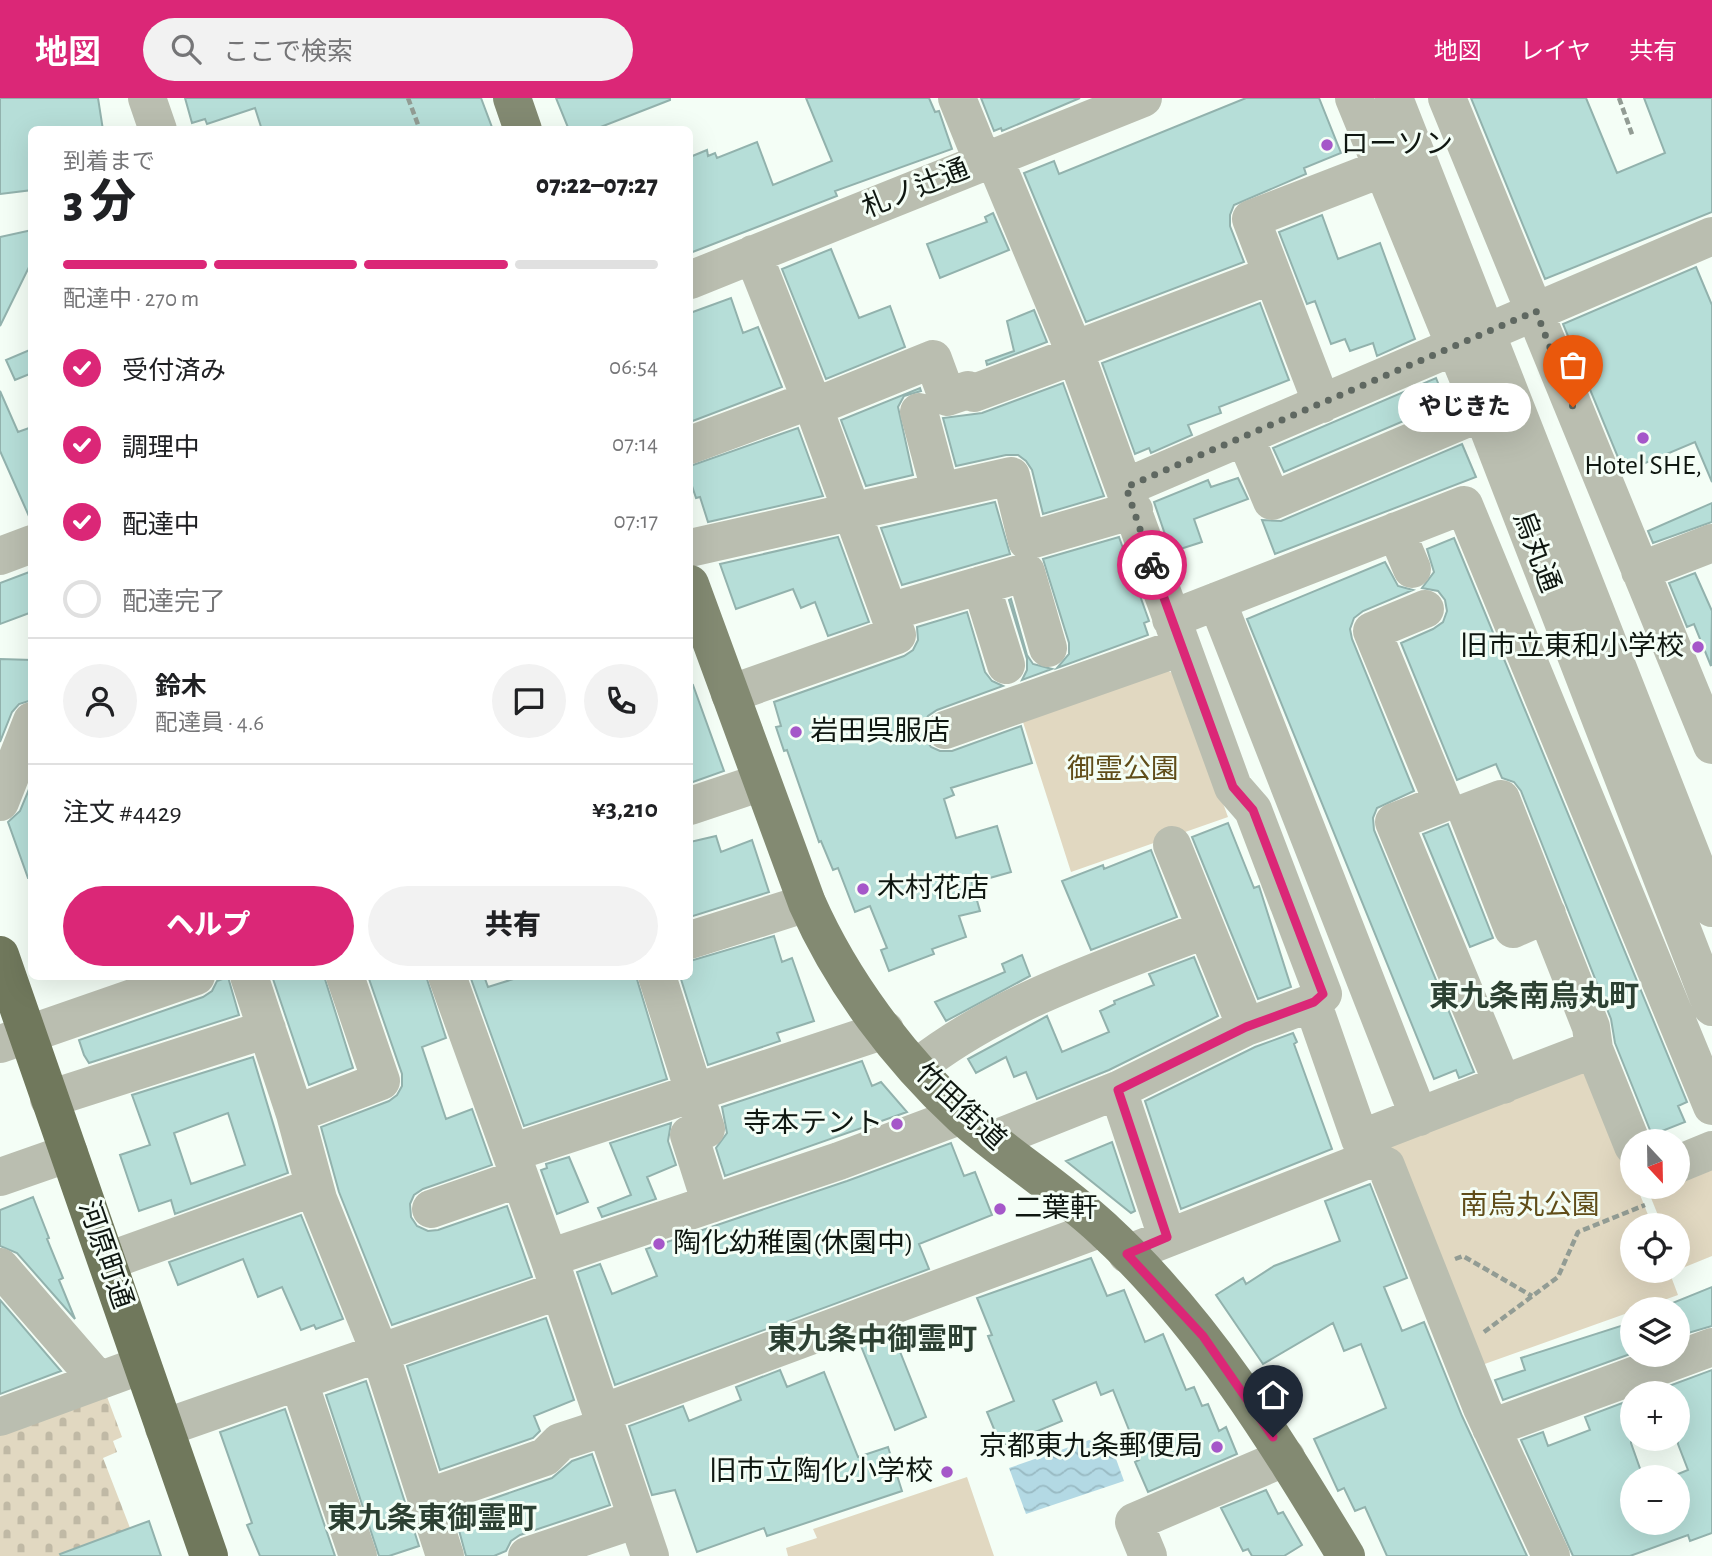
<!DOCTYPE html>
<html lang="ja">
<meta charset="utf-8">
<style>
:root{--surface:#fff;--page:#f2f2f2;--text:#202124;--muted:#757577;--line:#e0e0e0;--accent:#db2777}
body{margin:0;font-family:"Alegreya Sans","Noto Sans JP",sans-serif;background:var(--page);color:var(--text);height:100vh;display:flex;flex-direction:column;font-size:26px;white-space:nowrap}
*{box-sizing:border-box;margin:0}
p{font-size:23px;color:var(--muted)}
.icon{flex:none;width:38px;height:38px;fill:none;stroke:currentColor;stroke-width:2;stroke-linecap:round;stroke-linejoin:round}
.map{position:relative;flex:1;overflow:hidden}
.details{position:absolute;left:28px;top:28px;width:665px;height:854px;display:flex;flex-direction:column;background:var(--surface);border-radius:10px;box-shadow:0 7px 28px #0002}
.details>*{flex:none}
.needle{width:46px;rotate:158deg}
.tools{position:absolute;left:1620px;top:1031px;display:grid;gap:14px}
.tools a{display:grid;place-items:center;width:70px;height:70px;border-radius:50%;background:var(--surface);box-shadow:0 7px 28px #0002;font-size:35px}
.pin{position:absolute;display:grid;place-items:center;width:60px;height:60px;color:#fff;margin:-72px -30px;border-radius:50% 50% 50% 0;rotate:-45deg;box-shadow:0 0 7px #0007}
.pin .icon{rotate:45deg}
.courier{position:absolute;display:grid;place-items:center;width:70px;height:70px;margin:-35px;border:5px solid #db2777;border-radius:50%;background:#fff;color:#222;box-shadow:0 2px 9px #0007}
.bubble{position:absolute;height:49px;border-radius:24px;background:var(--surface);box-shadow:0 7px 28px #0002;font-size:23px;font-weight:800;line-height:49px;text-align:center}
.headline em{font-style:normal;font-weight:800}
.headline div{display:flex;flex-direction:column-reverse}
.headline{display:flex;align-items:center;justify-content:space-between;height:119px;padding:0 35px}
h1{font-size:46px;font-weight:800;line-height:52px}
.bar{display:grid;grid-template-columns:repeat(4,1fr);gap:10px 7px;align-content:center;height:84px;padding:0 35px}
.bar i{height:9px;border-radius:5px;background:var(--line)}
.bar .current{background:var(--accent)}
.bar p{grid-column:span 4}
.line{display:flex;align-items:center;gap:18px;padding:0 35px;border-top:2px solid var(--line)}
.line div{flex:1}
.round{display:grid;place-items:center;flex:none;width:74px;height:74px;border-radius:37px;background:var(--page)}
ol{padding:0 35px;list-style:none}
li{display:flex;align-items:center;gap:21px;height:77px}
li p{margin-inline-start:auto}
li .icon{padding:7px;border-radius:50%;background:var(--accent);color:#fff;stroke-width:4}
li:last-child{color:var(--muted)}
li i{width:38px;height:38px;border:4px solid var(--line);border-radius:50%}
.button{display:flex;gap:14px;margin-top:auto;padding:14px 35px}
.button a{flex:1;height:80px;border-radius:42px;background:var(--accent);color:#fff;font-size:28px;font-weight:800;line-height:80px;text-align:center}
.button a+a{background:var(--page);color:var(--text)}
header{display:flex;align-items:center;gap:42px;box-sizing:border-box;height:98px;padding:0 35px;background:var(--accent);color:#fff}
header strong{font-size:33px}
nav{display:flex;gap:38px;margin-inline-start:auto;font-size:24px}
.search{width:490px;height:63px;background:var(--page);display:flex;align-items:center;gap:18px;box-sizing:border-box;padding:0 24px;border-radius:38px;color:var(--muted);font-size:26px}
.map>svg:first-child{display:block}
.cemetery{fill:url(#cemetery-stones)}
.park{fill:#e1d8c1}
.water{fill:url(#water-waves)}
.building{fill:#b6ded8;stroke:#92b2ad;stroke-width:2;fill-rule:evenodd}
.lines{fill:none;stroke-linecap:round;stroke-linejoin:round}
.path{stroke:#929c94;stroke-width:4.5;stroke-dasharray:7 3.5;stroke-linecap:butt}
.minor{stroke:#babeb0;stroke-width:38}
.major{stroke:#838a72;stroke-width:38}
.highway{stroke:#70785c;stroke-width:38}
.done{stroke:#5f6861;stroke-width:7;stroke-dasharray:0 12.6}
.route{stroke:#db2777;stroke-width:9}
.poi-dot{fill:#a557c9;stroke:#f4fef6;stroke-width:2.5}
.labels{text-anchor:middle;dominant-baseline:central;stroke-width:6;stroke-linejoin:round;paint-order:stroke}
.poi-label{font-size:28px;fill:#0f1711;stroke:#f4fef6;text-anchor:start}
.street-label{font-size:28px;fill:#0f1711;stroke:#f4fef6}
.park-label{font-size:28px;fill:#604d19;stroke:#f4fef6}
.neighbourhood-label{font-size:30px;font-weight:bold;fill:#2d4133;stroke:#f4fef6}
</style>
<header>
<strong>地図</strong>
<div class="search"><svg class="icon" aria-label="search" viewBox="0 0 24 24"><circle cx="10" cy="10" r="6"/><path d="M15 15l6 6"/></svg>ここで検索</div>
<nav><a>地図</a><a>レイヤ</a><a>共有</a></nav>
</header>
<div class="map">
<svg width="1712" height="1458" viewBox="0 0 1712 1458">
<defs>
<pattern id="cemetery-stones" width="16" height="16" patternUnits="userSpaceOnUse" patternTransform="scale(1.75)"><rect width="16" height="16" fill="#e1d8c1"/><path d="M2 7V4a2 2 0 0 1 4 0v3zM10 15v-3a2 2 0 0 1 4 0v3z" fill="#c0b9a5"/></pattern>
<pattern id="water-waves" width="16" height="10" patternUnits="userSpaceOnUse" patternTransform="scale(1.75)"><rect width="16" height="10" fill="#b3d9e4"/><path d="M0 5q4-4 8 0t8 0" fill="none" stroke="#99bac3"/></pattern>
</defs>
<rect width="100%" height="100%" fill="#f4fef6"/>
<path class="cemetery" d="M106 1296 122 1339 113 1343 117 1354 103 1360 132 1435 66 1458H0V1336Z"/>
<path class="park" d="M1167 572 1177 578 1228 719 1071 774 1023 624Z
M1589 969 1633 1077V1088L1637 1089 1652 1127H1633V1172L1669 1173 1678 1197 1479 1268 1384 1047Z
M1712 1069V1158L1680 1171 1678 1127H1662L1649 1095 1664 1089 1678 1088V1083Z
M967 1379 994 1458H788L786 1450 817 1440 813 1431Z"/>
<path class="water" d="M1107 1336 1124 1383 1026 1416 1009 1370Z"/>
<path class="building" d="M0 0H98L103 32H32V92L0 96Z
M185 0H481L493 32H262L255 10 207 26 205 21 192 25Z
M556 0H670V2L593 32H569Z
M806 0H929L935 14 939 13 952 51 835 93 837 98 690 155V59L707 52 708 58 715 55 717 60 757 44 773 87 832 63Z
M981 0H1080L1002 33 1001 30 994 33Z
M1246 0H1319L1341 55 1304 70 1306 76 1234 107 1230 117V128L1244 164 1086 224 1024 75 1054 63 1059 76Z
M1471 0H1586L1617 75 1665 55 1644 0H1712V114L1545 181Z
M993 115 1009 152 940 180 927 146 987 124 985 119Z
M1322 117 1338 161 1380 145 1415 241 1377 258 1373 245 1350 253 1345 241 1331 246 1315 203 1307 206 1279 134Z
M32 132V163L0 228V139Z
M831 151 859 220 890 208 905 249 826 281 782 171Z
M1696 169 1712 207V384L1695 344 1624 374 1563 226Z
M731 200 743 235 758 229 782 289 690 324V215Z
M1260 205 1289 282 1219 309 1221 315 1188 327 1192 337 1151 355 1149 350 1135 356 1102 265Z
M1034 212 1047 244 987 267 986 263 1014 253 1007 223Z
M32 251V275L15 282 6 262Z
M1436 280 1446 305 1284 374 1273 350Z
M1063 285 1104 398 1043 416 1032 372 1026 363 1018 357H1006L956 368 943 320 982 315Z
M920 290 921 293 904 298 898 309 913 377 866 388 841 322Z
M0 293 18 334 32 329V425L0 353Z
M798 330 823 398 708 424 700 399 696 400 690 382V368Z
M1462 346 1476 379 1275 456 1262 422 1281 423Z
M1238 380 1248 401 1194 421 1202 444 1171 454 1154 404 1208 382 1211 389Z
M995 404 1010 456 902 487 881 430Z
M1712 405V424L1653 445 1648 433Z
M838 439 869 524 828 538 815 504 801 510 793 491 736 511 720 466Z
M1119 439 1149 523 1144 525 1148 537 1057 570 1069 556V545L1043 461Z
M1454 440 1687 1004 1678 1008 1685 1024 1652 1037 1615 945 1611 921 1521 693 1514 684 1502 680 1496 666 1457 682 1401 545 1433 531 1443 524 1447 513 1445 502 1438 493 1422 490 1434 474 1427 451Z
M1385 464 1398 488 1413 492 1363 513 1354 520 1350 531 1352 541 1414 693 1377 710 1373 720 1374 732 1474 974 1459 980 1456 972 1434 981 1247 521Z
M32 473V514L0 526V485Z
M1695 475 1712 513 1711 568 1694 526 1687 529 1669 485Z
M1011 501 1027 557 1033 566 1052 571 1022 582 1027 572V561L1009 502Z
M967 514 985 574 992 583 1003 588 937 612 928 618 923 629 924 639 931 649 940 653H952L1021 628 1032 665 951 690 954 697 944 701 956 740 997 728 1011 774 972 785 980 813 959 818 966 839 932 851 934 856 889 873 881 852 887 850 870 808 855 814 838 770 833 772 821 743 819 744 787 652 784 653 776 629 781 628 774 604 904 558 913 552 918 542 917 529Z
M0 561 32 562V602L19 606 12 614 0 644Z
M693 587 724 673 690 685V588Z
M32 684V780H28L8 724 20 713Z
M1228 725 1254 790 1259 788 1291 889 1258 901 1192 739Z
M1448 726 1493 840 1470 849 1423 736Z
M716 738 721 754 752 742 769 794 690 819V744Z
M1151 752 1177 819 1091 852 1062 783 1103 767 1104 771Z
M774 838 782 864 792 860 814 923 777 935 780 943 708 967 680 878H690V863Z
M1022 857 1030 878 946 923 935 904 1005 874 1002 866Z
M1194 859 1218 918 1109 972 1037 1001 1026 974 1014 979 1006 959 976 975 968 961 1047 918 1062 954 1109 934 1100 913 1115 906 1114 903 1154 887 1149 876Z
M272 878H324L353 970 309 987Z
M368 878H426L446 940 422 949 446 1021 472 1011 492 1067 423 1091 414 1097 410 1106 411 1119 417 1128 428 1133 438 1132 507 1108 532 1179 392 1227 339 1094 321 1029 389 1003 397 997 402 988V976Z
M470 878H484L488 889 523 878H636L667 981 524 1028Z
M228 879 239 917 89 965 84 957 79 942 203 899 212 893 217 883Z
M1293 935 1297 944 1294 946 1332 1051 1181 1111 1145 1003 1255 949Z
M253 959 288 1075 175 1116 171 1102 139 1113 120 1057 150 1047 132 997ZM228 1015 245 1067 191 1086 174 1035Z
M862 963 872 988 881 984 907 1014 725 1078 716 1050 727 1035 722 1009Z
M671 1025 668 1043 676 1067 647 1079 656 1101 602 1119 598 1110 631 1097 610 1045Z
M1112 1044 1135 1113 1131 1115 1066 1063Z
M951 1045 964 1078 975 1074 992 1117 919 1146 929 1171 615 1287 577 1174 600 1166 612 1196 657 1178 646 1151 847 1083Z
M569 1059 588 1104 557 1116 541 1072 547 1070 546 1066Z
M1370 1086 1407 1180 1384 1189 1402 1233 1424 1224 1462 1318 1527 1458H1387L1365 1409 1355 1413 1344 1390 1338 1393 1314 1341 1386 1310 1361 1246 1344 1253 1333 1225 1263 1266 1216 1197 1243 1180 1246 1186 1274 1168 1340 1143 1325 1103Z
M33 1099 49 1140 47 1141 63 1180 59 1182 75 1221 17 1155 0 1148V1112Z
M301 1117 343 1221 316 1231 314 1227 301 1232 282 1189 258 1199 243 1161 178 1187 169 1164Z
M1091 1160 1107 1198 1124 1192 1145 1244 1163 1236 1186 1292 1194 1289 1202 1308 1208 1306 1219 1333 1226 1329 1237 1356 1148 1394 1135 1364 1139 1362 1131 1337 1113 1292 1101 1297 1096 1284 1053 1302 1062 1323 1001 1348 987 1314 1014 1303 988 1238 992 1237 977 1200Z
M1712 1189V1228L1678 1238V1211H1672L1670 1206Z
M0 1202 61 1273 0 1296Z
M546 1220 574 1302 534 1318 540 1333 533 1340 440 1372 407 1268Z
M1633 1224V1255L1503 1302 1495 1282 1525 1272 1521 1260Z
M891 1231 926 1319 895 1332 859 1243Z
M780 1272 787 1289 824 1274 858 1359 888 1349 902 1393 767 1438 764 1430 697 1454 675 1392 652 1397 629 1328 683 1308 689 1323 741 1302 736 1289Z
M1712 1272V1435L1690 1443 1688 1437 1630 1458H1573L1521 1342 1543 1334 1548 1348 1590 1332 1585 1319 1633 1301 1631 1345 1643 1379H1633V1424H1678V1376L1688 1372 1678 1346V1295H1650Z
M366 1283 419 1448 389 1458H379L326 1297Z
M285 1311 335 1458H260L247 1427 252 1425 220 1334Z
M592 1356 610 1407 520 1437 511 1443 506 1453 494 1458H466L454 1414 552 1380 572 1363Z
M1266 1392 1278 1416 1283 1414 1302 1447 1284 1458H1252L1248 1451 1243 1453 1221 1410Z
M149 1423 161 1458H61L60 1456Z"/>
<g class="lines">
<path class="path" d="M408 0 420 32
M1619 0 1633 39
M1455 1161 1463 1158 1532 1198
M1484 1234 1558 1179 1578 1134 1645 1107"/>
<path class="minor" d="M147 0 158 32
M957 0 983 64
M1354 0 1482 314 1712 909
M1394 0 1712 810
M1447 0 1712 647
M994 60 1076 257 1233 689 1253 712 1323 896 1314 904 1316 915 1360 1041 1370 1061 1386 1068 1482 1310 1551 1458
M690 182 1143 0
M1074 252 1272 177
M1322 306 1251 121 1383 70
M814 309 933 261 947 299 968 292 974 295 1076 257
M919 314 940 392
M1245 339 1272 403 1482 314
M690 347 811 302
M1126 389 1712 138
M1396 433 1412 471
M690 450 1011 378 1027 443 1134 412
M0 458 32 446
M1640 473 1712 445
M981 487 1006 567
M1217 503 1419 1019
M1425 511 1372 533 1443 705 1394 724 1503 987
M889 514 1026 474 1048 550
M1171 521 1464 407 1712 1008
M730 596 897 537 811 302 753 156
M945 632 1181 549
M0 704 32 623
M690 708 762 684
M1172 747 1246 929
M1547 816 1513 831 1467 714 1501 701 1591 929 1594 951
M690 842 807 805
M249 878 295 1016 318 1101 380 1255 445 1458
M447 878 549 1160 650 1458
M657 878 706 1031 689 1037 711 1106
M0 946 196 878
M916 970C1001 903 1107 870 1206 831
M1118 992 1167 1139
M49 1001 267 931
M295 1016 381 983 345 878
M1360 1041 1594 951 1633 1048
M993 1042 1118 992 1246 929 1314 904
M511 1055 885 932
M1678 1066 1712 1052
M0 1079 69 1055
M431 1111 520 1080
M1127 1156 1370 1061
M549 1160 839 1063 962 1017
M108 1163 314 1089
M0 1169 99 1283
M299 1284 358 1458
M602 1315 1102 1130
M0 1319 142 1267
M164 1330 560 1192
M1491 1330 1712 1249
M426 1400 545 1359 560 1344 606 1329
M527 1458 637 1421
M1148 1458 1134 1424 1286 1359"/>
<path class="major" d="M512 0 523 32
M690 486 807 805C842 884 898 959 962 1018 1007 1058 1059 1090 1103 1131 1205 1225 1275 1341 1346 1458"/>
<path class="highway" d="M0 857 209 1458"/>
</g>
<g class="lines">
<path class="done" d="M1152 467 1126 389 1536 213 1573 309"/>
<path class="route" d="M1152 467 1233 689 1253 712 1323 896 1314 904 1246 929 1118 992 1167 1139 1127 1156 1203 1238 1273 1339"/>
</g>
<g class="poi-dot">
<circle cx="1327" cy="47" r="7"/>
<circle cx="1643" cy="340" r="7"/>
<circle cx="1698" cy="549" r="7"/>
<circle cx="796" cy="634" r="7"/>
<circle cx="863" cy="791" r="7"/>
<circle cx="897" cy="1026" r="7"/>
<circle cx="1000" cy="1111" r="7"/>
<circle cx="659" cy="1146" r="7"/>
<circle cx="1217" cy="1349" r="7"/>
<circle cx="947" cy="1374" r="7"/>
</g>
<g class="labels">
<g class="poi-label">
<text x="1341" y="47">ローソン</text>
<text x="1643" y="368" text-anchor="middle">Hotel SHE,</text>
<text x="1684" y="549" text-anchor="end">旧市立東和小学校</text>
<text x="810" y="634">岩田呉服店</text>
<text x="877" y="791">木村花店</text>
<text x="883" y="1026" text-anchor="end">寺本テント</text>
<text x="1014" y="1111">二葉軒</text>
<text x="673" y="1146">陶化幼稚園(休園中)</text>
<text x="1203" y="1349" text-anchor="end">京都東九条郵便局</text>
<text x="933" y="1374" text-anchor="end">旧市立陶化小学校</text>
</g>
<g class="street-label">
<text transform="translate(916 91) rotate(-22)">札ノ辻通</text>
<text transform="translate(1536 454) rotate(69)">烏丸通</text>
<text transform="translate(960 1009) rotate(43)">竹田街道</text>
<text transform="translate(105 1157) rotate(71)">河原町通</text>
</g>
<g class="park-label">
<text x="1123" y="672">御霊公園</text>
<text x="1530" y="1108">南烏丸公園</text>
</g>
<g class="neighbourhood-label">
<text x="1534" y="899">東九条南烏丸町</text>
<text x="872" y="1242">東九条中御霊町</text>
<text x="432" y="1421">東九条東御霊町</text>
</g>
</g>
</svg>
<div class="tools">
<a><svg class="needle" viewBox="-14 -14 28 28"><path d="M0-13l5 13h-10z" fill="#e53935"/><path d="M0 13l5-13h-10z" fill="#757577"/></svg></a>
<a><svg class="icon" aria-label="locate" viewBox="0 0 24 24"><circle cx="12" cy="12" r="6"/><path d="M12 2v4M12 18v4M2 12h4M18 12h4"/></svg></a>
<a><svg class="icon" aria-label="layers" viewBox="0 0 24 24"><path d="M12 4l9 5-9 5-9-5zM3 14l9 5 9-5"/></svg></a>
<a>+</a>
<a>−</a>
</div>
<div class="pin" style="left:1573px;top:309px;background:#ea580c"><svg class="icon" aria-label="bag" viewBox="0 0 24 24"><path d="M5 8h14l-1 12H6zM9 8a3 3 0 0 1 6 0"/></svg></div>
<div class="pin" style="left:1273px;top:1339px;background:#1f2937"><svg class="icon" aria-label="home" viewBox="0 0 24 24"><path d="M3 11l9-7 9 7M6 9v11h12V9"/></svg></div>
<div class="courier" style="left:1152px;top:467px"><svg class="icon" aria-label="bike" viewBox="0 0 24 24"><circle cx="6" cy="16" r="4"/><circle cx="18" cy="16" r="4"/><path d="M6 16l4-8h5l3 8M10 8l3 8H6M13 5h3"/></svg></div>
<div class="bubble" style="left:1398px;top:285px;width:133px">やじきた</div>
<section class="details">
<div class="headline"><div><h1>3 分</h1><p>到着まで</p></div><em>07:22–07:27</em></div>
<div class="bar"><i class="current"></i><i class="current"></i><i class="current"></i><i></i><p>配達中 · 270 m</p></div>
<ol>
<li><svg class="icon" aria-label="check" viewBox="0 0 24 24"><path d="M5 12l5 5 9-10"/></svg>受付済み<p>06:54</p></li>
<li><svg class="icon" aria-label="check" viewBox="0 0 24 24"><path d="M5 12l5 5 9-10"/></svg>調理中<p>07:14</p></li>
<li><svg class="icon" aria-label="check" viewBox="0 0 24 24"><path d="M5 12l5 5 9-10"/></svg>配達中<p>07:17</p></li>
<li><i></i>配達完了</li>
</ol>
<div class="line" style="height:126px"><a class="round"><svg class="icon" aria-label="person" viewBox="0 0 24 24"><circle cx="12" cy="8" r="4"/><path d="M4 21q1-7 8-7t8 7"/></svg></a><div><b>鈴木</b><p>配達員 · 4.6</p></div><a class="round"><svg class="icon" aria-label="chat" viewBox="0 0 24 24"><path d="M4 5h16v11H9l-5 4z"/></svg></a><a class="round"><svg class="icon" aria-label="phone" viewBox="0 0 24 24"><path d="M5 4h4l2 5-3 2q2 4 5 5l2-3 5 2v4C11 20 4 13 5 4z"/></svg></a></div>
<div class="line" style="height:91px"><div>注文 #4429</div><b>¥3,210</b></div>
<div class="button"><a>ヘルプ</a><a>共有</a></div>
</section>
</div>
